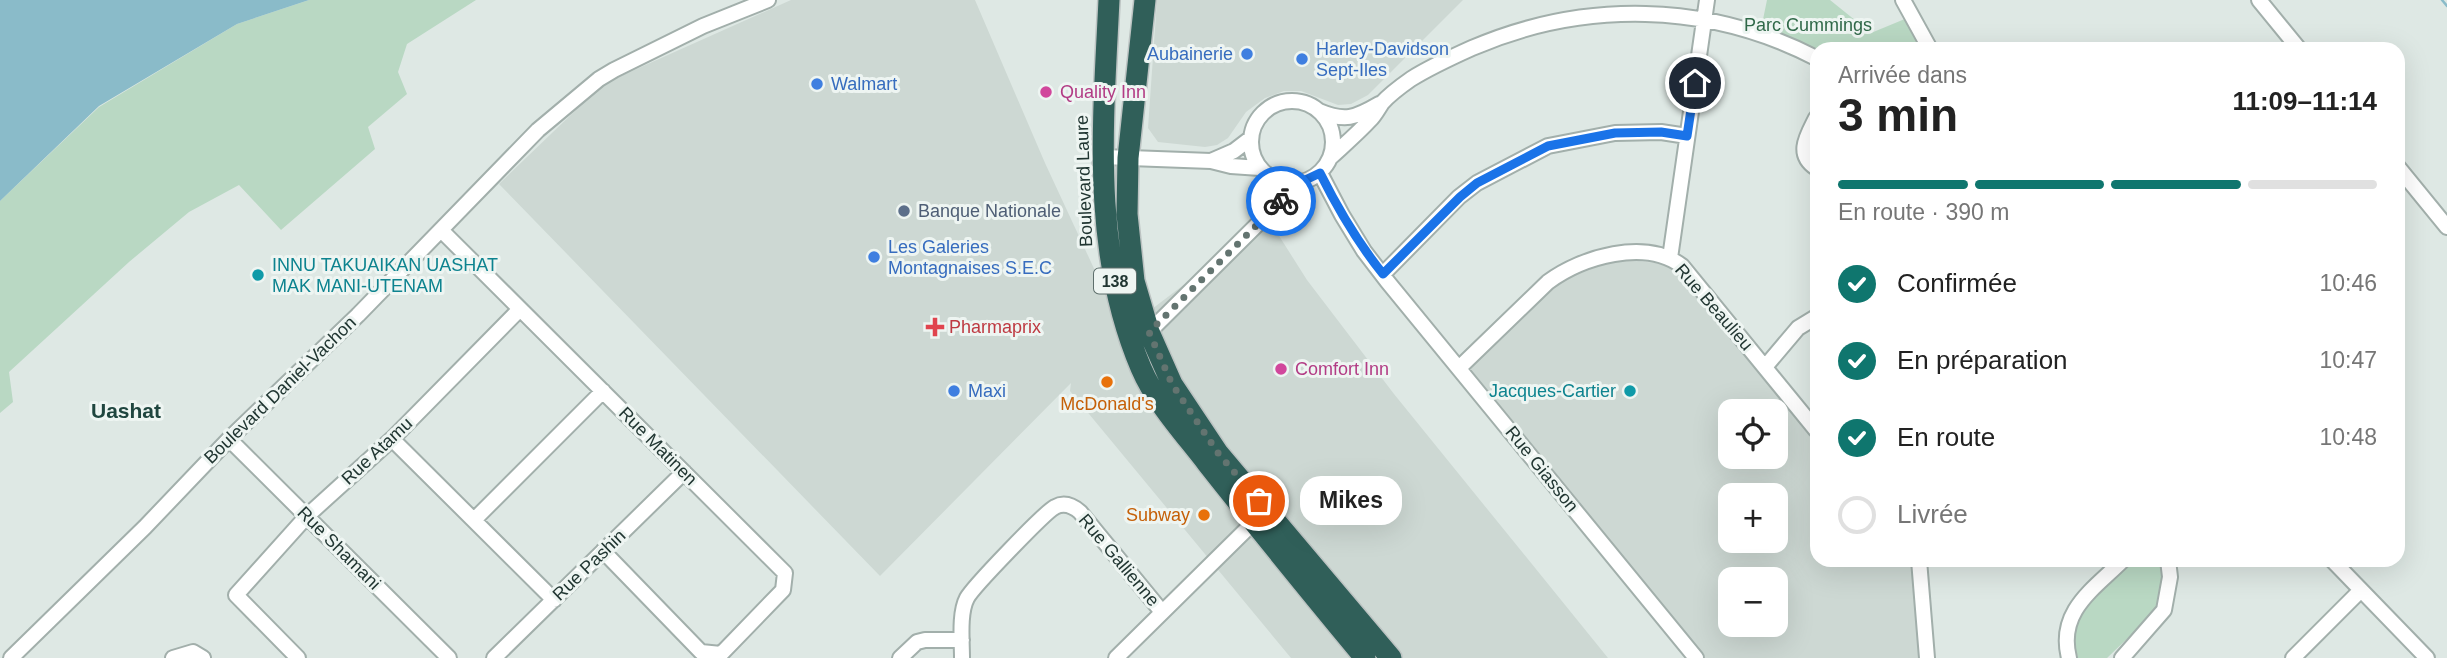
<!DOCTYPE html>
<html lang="fr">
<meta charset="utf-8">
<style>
:root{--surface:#fff;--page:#f2f2f2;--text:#222;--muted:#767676;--line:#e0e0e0;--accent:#0f766e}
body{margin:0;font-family:Arial,sans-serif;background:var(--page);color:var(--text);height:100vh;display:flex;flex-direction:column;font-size:26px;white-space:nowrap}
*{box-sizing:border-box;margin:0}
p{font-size:23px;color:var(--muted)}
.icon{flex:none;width:38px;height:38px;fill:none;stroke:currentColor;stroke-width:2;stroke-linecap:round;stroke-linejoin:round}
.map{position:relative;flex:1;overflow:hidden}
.sheet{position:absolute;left:1810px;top:42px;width:595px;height:525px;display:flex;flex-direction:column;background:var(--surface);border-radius:21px;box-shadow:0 7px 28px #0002}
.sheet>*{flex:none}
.controls{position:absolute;left:1718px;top:399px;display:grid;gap:14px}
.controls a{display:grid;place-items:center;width:70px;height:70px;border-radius:14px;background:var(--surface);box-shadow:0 7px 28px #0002;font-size:35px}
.pin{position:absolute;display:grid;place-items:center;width:60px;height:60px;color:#fff;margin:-30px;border:4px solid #fff;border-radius:50%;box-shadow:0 2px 7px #0007}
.courier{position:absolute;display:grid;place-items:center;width:70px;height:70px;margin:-35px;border:5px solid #1a73e8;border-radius:50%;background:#fff;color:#222;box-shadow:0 2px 9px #0007}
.bubble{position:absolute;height:49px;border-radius:21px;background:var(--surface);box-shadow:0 7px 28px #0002;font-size:23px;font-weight:800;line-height:49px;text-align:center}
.summary em{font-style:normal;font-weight:800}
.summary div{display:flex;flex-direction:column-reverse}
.summary{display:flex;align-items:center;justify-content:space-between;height:119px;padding:0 28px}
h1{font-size:46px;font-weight:800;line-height:52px}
.bar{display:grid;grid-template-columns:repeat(4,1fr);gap:10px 7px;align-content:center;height:84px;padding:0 28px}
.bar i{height:9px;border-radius:5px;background:var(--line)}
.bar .current{background:var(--accent)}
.bar p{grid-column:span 4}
ol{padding:0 28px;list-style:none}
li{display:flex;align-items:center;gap:21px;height:77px}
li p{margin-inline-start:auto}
li .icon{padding:7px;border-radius:50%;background:var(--accent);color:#fff;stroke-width:4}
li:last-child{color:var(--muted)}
li i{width:38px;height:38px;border:4px solid var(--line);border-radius:50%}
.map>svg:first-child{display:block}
.built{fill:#cdd8d3;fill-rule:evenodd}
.green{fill:#b9d8c3}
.water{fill:#8abbc9}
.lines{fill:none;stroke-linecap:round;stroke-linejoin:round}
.stream{stroke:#8abbc9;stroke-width:2.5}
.minor-casing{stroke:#a2afab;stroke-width:18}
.highway-casing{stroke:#bcc3c2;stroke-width:24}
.minor{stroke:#fff;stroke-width:14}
.highway{stroke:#305f59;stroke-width:21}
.done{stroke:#637470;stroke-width:7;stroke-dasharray:0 12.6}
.route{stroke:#1a73e8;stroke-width:9}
.shop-dot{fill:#3f7fe0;stroke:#eef5f2;stroke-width:2.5}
.hotel-dot{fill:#d1479c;stroke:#eef5f2;stroke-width:2.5}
.service-dot{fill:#5c6f8a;stroke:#eef5f2;stroke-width:2.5}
.culture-dot{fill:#0f9aa8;stroke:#eef5f2;stroke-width:2.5}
.health-dot{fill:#e0444e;stroke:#eef5f2;stroke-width:2.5}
.food-dot{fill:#e8710a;stroke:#eef5f2;stroke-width:2.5}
.labels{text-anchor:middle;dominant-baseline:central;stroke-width:6;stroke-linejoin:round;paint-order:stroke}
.shield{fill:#eef5f2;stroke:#5e6f6c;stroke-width:2}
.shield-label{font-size:16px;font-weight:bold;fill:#213632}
.park-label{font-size:18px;fill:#306949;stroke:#eef5f2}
.shop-label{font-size:18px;fill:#366cbe;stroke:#eef5f2;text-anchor:start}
.hotel-label{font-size:18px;fill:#b23c85;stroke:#eef5f2;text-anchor:start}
.street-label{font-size:18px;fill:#213632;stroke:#eef5f2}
.service-label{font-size:18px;fill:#4e5e75;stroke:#eef5f2;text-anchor:start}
.culture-label{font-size:18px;fill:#0d838f;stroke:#eef5f2;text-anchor:start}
.health-label{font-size:18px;fill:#be3a42;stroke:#eef5f2;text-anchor:start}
.food-label{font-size:18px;fill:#c56008;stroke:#eef5f2}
.quarter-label{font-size:21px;font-weight:bold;fill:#1f463f;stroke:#eef5f2}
</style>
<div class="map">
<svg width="2447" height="658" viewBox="0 0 2447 658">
<rect width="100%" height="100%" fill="#dee8e4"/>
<path class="built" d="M791 0H975L1045 163 1123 331 1269 220 1307 280 1394 394 1608 658H1291L1070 391 1071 383 880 576 499 184 603 84Z
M1157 0H1463L1368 95 1351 104 1338 105 1301 91H1284L1265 98 1246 112 1228 138 1217 145 1205 147 1158 142 1148 128Z
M1612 260H1631L1663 264 1678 269 1816 436V560H1915L1922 658H1702L1466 367 1563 278ZM1731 411H1776V457H1731ZM1731 495H1776V541H1731ZM1731 579H1776V625H1731Z"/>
<path class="green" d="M309 0H476L407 44 398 72 407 94 368 127 375 149 281 230 239 185 189 212 129 262 9 372 13 402 0 413V201L99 107 237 24Z
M1767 0H1830L1871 33 1912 16 1930 49H1816V58L1760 34Z
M2131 560H2160L2162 592 2157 610 2107 658H2078L2074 642 2078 612Z"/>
<path class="water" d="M0 0H309L237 24 99 106 0 201Z"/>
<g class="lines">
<path class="stream" d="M2442 0 2447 6"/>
<g class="minor-casing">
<path id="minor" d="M1903 0 1930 49
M2259 0 2299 49
M1251 142a41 41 0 1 1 82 0a41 41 0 1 1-82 0Z
M1319 111C1345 122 1355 118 1379 104
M1816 118C1807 136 1795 154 1816 168
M1103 157 1211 161 1231 166 1260 168
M1331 157C1344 145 1358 133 1370 120 1375 115 1378 109 1382 103 1390 94 1401 86 1411 79 1430 67 1452 57 1472 48 1584 0 1708 2 1816 58
M1211 161 1234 151 1251 138
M2398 167 2447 227
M1320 173 1342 215 1364 251 1387 281 1696 658
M1266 174 1268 189 1266 216
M441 230 785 573 783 590 721 654 701 652 603 551
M1670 258 1707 0
M1383 274 1459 197 1477 183 1548 146 1615 133 1661 132 1687 136
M1149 332 1299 183
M1765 367 1798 328 1816 317
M1459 368 1548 282C1582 257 1645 238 1682 266L1816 430
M229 439 449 658
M392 439 554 600
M474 520 603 391
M1919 560 1927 658
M2332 560 2427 658
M11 658 145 527 229 439 358 315 538 130 599 79 614 70 703 26 768 0
M173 658 193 652 203 658
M298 658 236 595 307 516 392 439 520 309
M494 658 684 472
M900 658 917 642 925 640H962
M962 658C962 641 959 613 967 598 973 587 1045 512 1055 507 1064 502 1073 506 1080 512L1162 612
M1116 658 1258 518
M2069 658C2057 611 2094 589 2123 560
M2122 658 2164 610 2170 577 2168 560
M2293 658 2361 590"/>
</g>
<g class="highway-casing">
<path id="highway" d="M1109 0C1103 124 1091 250 1141 368 1156 403 1184 433 1207 463 1259 529 1312 594 1365 658
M1145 0 1128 158 1127 214 1134 281 1149 332 1172 384 1218 453 1391 658"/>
</g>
<use href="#minor" class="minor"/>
<use href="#highway" class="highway"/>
</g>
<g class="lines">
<path class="done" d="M1259 501 1218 453 1172 384 1149 332 1281 201"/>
<path class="route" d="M1281 201 1299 183 1320 173C1338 209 1358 243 1383 274L1460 197 1477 183 1548 146 1615 133 1661 132 1687 136 1695 83"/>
</g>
<g class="shop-dot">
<circle cx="1247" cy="54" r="7"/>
<circle cx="1302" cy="59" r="7"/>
<circle cx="817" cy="84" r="7"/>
<circle cx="874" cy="257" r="7"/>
<circle cx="954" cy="391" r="7"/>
</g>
<g class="hotel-dot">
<circle cx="1046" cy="92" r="7"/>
<circle cx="1281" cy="369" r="7"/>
</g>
<circle class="service-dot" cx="904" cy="211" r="7"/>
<g class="culture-dot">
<circle cx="258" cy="275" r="7"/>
<circle cx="1630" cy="391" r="7"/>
</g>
<path class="health-dot" d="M931.5 316.5h7v7h7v7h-7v7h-7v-7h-7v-7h7z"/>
<g class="food-dot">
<circle cx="1107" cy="382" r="7"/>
<circle cx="1204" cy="515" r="7"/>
</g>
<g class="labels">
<rect class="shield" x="1094" y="268.5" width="42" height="25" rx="5"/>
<g class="shield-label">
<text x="1115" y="281">138</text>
</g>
<g class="park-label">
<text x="1808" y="25">Parc Cummings</text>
</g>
<g class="shop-label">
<text x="1316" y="49">Harley-Davidson<tspan x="1316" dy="21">Sept-Iles</tspan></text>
<text x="1233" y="54" text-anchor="end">Aubainerie</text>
<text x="831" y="84">Walmart</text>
<text x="888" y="247">Les Galeries<tspan x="888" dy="21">Montagnaises S.E.C</tspan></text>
<text x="968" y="391">Maxi</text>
</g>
<g class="hotel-label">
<text x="1060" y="92">Quality Inn</text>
<text x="1295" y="369">Comfort Inn</text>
</g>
<g class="street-label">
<text transform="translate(1084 181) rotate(-92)">Boulevard Laure</text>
<text transform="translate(1714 307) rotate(49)">Rue Beaulieu</text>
<text transform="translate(280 390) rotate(-44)">Boulevard Daniel-Vachon</text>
<text transform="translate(658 446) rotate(45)">Rue Matinen</text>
<text transform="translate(377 451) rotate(-43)">Rue Atamu</text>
<text transform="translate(1542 469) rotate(51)">Rue Giasson</text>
<text transform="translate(339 548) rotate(45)">Rue Shamani</text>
<text transform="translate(1119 560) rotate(50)">Rue Gallienne</text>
<text transform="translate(589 565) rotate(-44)">Rue Pashin</text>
</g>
<g class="service-label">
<text x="918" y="211">Banque Nationale</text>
</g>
<g class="culture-label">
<text x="272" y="265">INNU TAKUAIKAN UASHAT<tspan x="272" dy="21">MAK MANI-UTENAM</tspan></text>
<text x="1616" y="391" text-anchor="end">Jacques-Cartier</text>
</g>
<g class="health-label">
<text x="949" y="327">Pharmaprix</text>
</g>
<g class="food-label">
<text x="1107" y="404">McDonald's</text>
<text x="1190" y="515" text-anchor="end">Subway</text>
</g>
<g class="quarter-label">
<text x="126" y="410">Uashat</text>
</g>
</g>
</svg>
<div class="controls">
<a><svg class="icon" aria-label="locate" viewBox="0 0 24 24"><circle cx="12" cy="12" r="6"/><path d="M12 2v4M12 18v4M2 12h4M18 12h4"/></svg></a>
<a>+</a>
<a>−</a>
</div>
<div class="pin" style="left:1259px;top:501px;background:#ea580c"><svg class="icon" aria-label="bag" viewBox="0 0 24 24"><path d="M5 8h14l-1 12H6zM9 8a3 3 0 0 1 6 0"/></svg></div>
<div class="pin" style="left:1695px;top:83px;background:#1f2937"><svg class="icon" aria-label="home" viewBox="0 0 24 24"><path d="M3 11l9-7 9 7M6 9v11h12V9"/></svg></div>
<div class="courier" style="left:1281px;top:201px"><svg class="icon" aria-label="bike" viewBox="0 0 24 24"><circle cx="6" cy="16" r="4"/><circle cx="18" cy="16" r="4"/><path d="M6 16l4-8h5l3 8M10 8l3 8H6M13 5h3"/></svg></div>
<div class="bubble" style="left:1300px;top:476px;width:102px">Mikes</div>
<section class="sheet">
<div class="summary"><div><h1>3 min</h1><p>Arrivée dans</p></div><em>11:09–11:14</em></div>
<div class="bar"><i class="current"></i><i class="current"></i><i class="current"></i><i></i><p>En route · 390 m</p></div>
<ol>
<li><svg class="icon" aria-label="check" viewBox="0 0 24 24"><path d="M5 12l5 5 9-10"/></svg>Confirmée<p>10:46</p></li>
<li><svg class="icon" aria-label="check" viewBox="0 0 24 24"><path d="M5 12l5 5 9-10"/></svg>En préparation<p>10:47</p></li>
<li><svg class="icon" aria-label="check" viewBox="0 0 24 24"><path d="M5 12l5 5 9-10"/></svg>En route<p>10:48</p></li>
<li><i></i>Livrée</li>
</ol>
</section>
</div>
